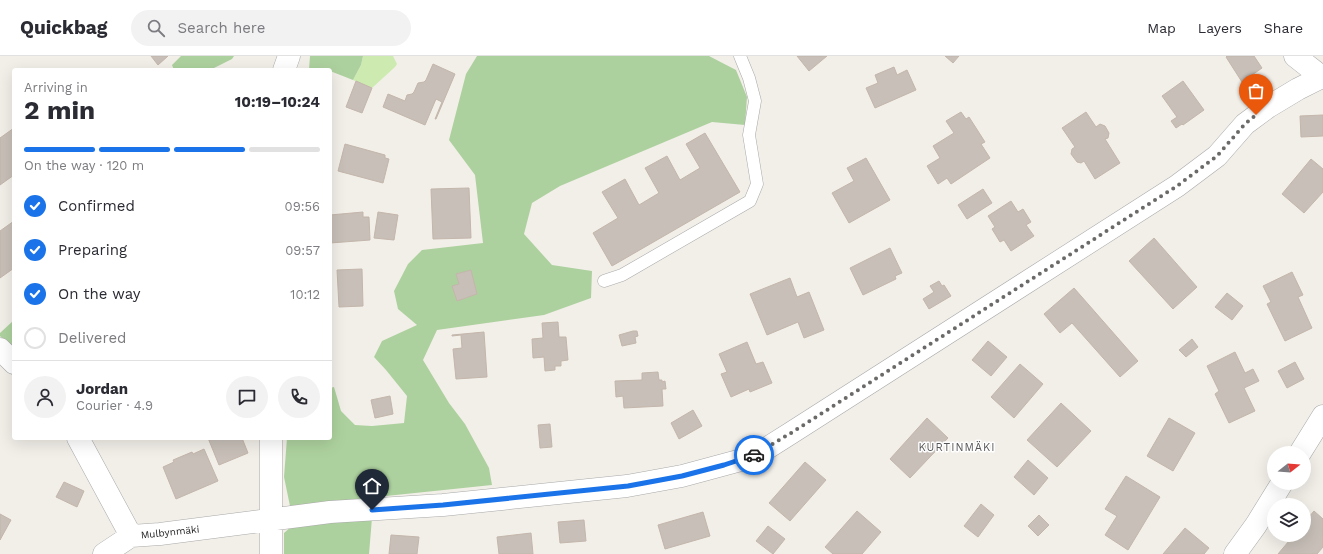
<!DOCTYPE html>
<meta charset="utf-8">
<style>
:root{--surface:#fff;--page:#f2f2f3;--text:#2b2b33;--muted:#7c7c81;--line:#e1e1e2;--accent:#1a73e8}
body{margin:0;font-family:"Work Sans",sans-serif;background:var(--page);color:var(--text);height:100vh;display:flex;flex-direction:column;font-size:15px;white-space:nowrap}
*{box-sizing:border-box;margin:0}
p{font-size:13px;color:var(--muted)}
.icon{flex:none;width:22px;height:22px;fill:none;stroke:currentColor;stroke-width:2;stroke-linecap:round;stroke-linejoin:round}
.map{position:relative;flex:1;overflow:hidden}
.panel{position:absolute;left:12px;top:12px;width:320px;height:372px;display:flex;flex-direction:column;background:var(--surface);border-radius:4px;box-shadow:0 4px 16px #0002}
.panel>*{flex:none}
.needle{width:26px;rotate:73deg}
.fabs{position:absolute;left:1267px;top:390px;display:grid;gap:8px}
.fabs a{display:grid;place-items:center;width:44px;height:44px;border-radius:50%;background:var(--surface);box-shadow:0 4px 16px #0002;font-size:20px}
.pin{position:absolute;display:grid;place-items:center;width:34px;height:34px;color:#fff;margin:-41px -17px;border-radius:50% 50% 50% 0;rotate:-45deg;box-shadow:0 0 4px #0007}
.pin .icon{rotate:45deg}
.courier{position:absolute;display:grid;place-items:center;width:40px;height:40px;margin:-20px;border:3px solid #1a73e8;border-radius:50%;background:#fff;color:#222;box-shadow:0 1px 5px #0007}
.headline em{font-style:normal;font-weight:700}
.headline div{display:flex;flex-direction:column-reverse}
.headline{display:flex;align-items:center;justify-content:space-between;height:68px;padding:0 12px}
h1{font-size:26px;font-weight:700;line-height:30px}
.bar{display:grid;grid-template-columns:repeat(4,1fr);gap:6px 4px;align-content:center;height:48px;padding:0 12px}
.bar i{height:5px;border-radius:3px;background:var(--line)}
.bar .current{background:var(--accent)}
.bar p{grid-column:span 4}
.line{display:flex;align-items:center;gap:10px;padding:0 12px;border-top:1px solid var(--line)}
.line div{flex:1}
.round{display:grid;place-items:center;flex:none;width:42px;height:42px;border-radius:21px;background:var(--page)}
ol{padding:0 12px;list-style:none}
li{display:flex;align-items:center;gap:12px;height:44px}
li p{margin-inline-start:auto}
li .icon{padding:4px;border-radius:50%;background:var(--accent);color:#fff;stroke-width:4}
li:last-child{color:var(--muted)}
li i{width:22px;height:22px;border:2px solid var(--line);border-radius:50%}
header{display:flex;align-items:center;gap:24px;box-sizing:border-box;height:56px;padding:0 20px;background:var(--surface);border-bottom:1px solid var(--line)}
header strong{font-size:19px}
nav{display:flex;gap:22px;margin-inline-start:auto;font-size:14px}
.search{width:280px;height:36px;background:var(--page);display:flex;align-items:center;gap:10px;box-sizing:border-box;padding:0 14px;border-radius:22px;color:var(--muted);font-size:15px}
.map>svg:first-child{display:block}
.grass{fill:#cdebb0}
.forest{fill:#add19e}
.building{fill:#c7bfb8;stroke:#c4b6ab}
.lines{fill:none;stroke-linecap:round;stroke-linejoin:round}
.lane-casing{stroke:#a9a9a9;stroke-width:13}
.street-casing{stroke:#a9a9a9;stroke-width:23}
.lane{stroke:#fff;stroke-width:12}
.street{stroke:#fff;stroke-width:22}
.done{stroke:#6b6a68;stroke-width:4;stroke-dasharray:0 7.2}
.route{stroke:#1a73e8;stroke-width:5}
.labels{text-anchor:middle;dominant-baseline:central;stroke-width:3;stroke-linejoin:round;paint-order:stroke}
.street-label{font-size:10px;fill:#222;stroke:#fff}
.neighbourhood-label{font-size:11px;letter-spacing:1px;fill:#555;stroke:#fff}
</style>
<header>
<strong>Quickbag</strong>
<div class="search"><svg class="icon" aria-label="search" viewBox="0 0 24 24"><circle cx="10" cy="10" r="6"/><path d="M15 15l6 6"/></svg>Search here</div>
<nav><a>Map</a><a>Layers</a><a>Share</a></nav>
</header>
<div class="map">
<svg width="1323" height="498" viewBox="0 0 1323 498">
<rect width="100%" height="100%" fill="#f2efe9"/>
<path class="grass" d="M363 0H393L397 8 395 11 372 32 353 24 361 9Z"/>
<path class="forest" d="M181 0H234L232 3 210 14H174L172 9Z
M310 0H363L361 9 353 24 330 15V14H309Z
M477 0H709L736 14 747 41 745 69 712 66 560 130 532 147 524 178 552 209 592 215 591 242 544 259 437 274 423 304 449 347 465 368 489 412 492 429 290 450 284 421 287 382H330V332L334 331 341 355 355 369 372 370 404 367 407 340 386 314 374 301 382 285 417 269 398 253 394 235 408 208 422 194 483 187 475 119 449 84 466 18Z
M14 264V294L0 280V277Z
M372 462 369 498H284V477L292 470Z"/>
<path class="building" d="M151 0H168L158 9Z
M797 0H827L809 15Z
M945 0H959L953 7Z
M1227 0H1254L1262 12 1242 26 1226 1Z
M433 8 455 18 436 63H435L442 46 436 43 425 69 383 51 388 38 405 45 407 39 412 38 414 36 418 27 424 26 426 24Z
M894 11 897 19 907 14 916 34 875 52 866 32 878 27 875 19Z
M356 25 372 32 362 57 346 51Z
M1183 25 1204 54 1183 69 1182 68 1176 72 1171 65 1177 61 1162 40Z
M961 56 966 63 969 61 985 86 981 88 990 102 951 128 947 122 938 128 927 110 940 102 933 90 954 77 946 65Z
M1086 56 1096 71 1100 68 1105 70 1109 77 1108 82 1105 83 1120 107 1095 123 1084 105 1081 107 1077 106 1071 98 1072 93 1075 91 1062 72Z
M1323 59V80L1301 81 1300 60Z
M14 72V119L0 129V82Z
M705 77 740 136 612 210 593 177 618 162 602 136 625 123 639 149 659 137 645 112 667 100 680 124 700 112 686 88Z
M345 88 385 99V102L389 103 383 127 338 115Z
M866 102 890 144 849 167 832 137 854 125 847 112Z
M1311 103 1323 113V136L1304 157 1282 138Z
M469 132 471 182 433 183 431 133Z
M983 133 992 147 967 163 958 149Z
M1011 145 1018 156 1023 153 1031 166 1026 169 1034 180 1011 195 1004 184 1000 186 992 173 995 171 988 160Z
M363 156V161H369L370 184 330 187V159Z
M378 156 398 159 394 184 374 182Z
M14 165V212L0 222V175Z
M1154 182 1197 231 1173 253 1129 205Z
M890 192 902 217 895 220 896 223 863 239 850 212Z
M362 213 363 250 339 251 337 214Z
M471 214 477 238 457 245 452 230 459 228 456 218Z
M1292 216 1303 239 1298 241 1312 272 1285 285 1267 248 1271 246 1263 230Z
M790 222 797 241 809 236 824 274 804 282 798 266 767 279 750 238Z
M939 225 942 230 944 229 951 240 929 253 923 243 934 236 930 230Z
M1074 232 1138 305 1120 321 1072 267 1060 277 1044 258Z
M1227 237 1243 250 1232 264 1215 251Z
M558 266 559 281H566L568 304 561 305V310H555V314L545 315 544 301 533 302 532 283 543 282 542 267Z
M633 275H637L638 280 635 281 636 287 622 290 619 279Z
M484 276 487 321 456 323 453 293 462 292 461 279 452 280V279Z
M1192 283 1198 291 1186 301 1179 294Z
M988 285 1007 301 991 320 972 304Z
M747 286 756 308 763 306 772 327 750 336 749 333 731 341 721 318 727 316 719 298Z
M1235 296 1245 317 1253 313 1259 325 1244 332 1255 355 1229 367 1215 338 1219 335 1207 310Z
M1295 306 1304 323 1287 332 1278 315Z
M1020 308 1043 328 1014 362 991 341Z
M658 316 659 324H662V326L665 325 666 333H662L663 350 624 352 623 340 616 341 615 325 642 324V317Z
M390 340 393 358 375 362 371 344Z
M1061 347 1091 375 1057 411 1027 384Z
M693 354 702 370 679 383 671 367Z
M927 362 948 382 910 422 890 403Z
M1169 362 1195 377 1173 415 1147 400Z
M550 368 552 391 540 392 538 369Z
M208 382H242L248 397 219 409Z
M204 393 218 425 176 443 163 411 174 406 173 404 192 396 193 398Z
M1028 404 1048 422 1034 439 1014 421Z
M805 406 826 424 790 465 769 447Z
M1126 420 1160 441 1128 494 1105 479 1117 460 1105 453Z
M64 426 84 435 77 451 56 441Z
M981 448 994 459 978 481 964 470Z
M857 455 881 476 862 498H833L825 491Z
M1314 455 1323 463V491L1317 498H1278L1294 479H1304V467Z
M703 456 710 480 665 493 658 469Z
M0 458 11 464 0 484Z
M1039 459 1049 469 1038 480 1028 470Z
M584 464 586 485 560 487 558 466Z
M768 470 785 483 773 498 756 485Z
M1185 472 1209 492 1204 498H1163Z
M531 477 533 498H499L497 481Z
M391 479 419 481 417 498H389Z"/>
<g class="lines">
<g class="lane-casing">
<path id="lane" d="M604 225 622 219 750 145 757 128 749 79 755 45 749 22 740 0"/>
</g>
<g class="street-casing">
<path id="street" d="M1295 0 1323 22
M284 14 289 0
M0 293 14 307
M78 382 131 480
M1300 397 1323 360
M131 480 160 478 330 456 443 449 627 430 682 420 745 403 761 396 791 377 1177 130 1217 100 1245 68 1268 51 1298 33 1322 21
M104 498 131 480
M271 498V382
M1235 498 1256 469 1282 427"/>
</g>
<use href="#lane" class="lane"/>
<use href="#street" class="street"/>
</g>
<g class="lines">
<path class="done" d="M754 399 791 377 1177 130 1217 100 1245 68 1256 59"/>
<path class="route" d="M372 454 443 449 628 430 682 420 724 409 754 399"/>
</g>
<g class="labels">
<g class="street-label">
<text transform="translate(170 476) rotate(-6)">Mulbynmäki</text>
</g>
<g class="neighbourhood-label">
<text x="957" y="391">KURTINMÄKI</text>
</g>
</g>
</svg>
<div class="fabs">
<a><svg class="needle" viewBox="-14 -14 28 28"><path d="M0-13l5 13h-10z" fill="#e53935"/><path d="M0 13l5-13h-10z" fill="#7c7c81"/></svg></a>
<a><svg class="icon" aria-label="layers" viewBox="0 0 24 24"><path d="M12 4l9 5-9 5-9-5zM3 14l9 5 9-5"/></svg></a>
</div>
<div class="pin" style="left:1256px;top:59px;background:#ea580c"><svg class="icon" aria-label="bag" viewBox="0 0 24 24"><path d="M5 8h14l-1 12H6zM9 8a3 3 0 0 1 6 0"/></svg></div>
<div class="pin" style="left:372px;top:454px;background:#1f2937"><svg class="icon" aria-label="home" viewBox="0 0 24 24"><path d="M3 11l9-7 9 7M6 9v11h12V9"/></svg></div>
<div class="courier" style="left:754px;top:399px"><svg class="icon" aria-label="car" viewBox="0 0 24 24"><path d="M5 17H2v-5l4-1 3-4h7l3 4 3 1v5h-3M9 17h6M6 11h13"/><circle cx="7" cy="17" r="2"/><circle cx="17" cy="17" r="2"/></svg></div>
<section class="panel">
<div class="headline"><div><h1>2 min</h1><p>Arriving in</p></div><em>10:19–10:24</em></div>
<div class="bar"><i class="current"></i><i class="current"></i><i class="current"></i><i></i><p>On the way · 120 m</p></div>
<ol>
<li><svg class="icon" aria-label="check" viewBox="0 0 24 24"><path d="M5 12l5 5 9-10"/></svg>Confirmed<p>09:56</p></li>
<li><svg class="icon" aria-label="check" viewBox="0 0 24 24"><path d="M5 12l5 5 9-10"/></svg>Preparing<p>09:57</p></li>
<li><svg class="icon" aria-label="check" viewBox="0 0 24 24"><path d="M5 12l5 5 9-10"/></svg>On the way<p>10:12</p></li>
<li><i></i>Delivered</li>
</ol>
<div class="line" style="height:72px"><a class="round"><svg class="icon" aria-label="person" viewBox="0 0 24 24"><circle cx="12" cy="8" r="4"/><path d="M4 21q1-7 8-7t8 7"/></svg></a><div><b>Jordan</b><p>Courier · 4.9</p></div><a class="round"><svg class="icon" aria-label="chat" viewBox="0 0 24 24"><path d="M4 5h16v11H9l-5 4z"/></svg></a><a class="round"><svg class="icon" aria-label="phone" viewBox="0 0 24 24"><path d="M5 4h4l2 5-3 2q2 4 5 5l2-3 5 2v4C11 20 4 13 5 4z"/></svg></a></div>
</section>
</div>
